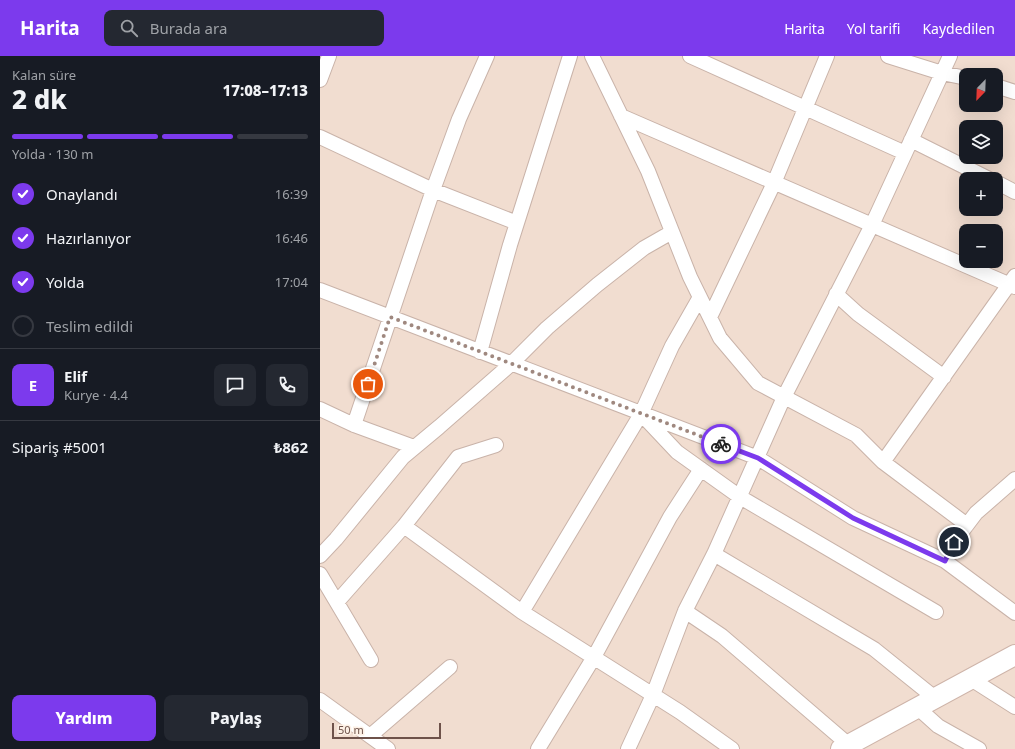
<!DOCTYPE html>
<html lang="tr">
<meta charset="utf-8">
<style>
:root{--surface:#171b24;--page:#242831;--text:#f1f3f6;--muted:#9ea1a6;--line:#363941;--accent:#7c3aed}
body{margin:0;font-family:"Noto Sans",sans-serif;background:var(--page);color:var(--text);height:100vh;display:flex;flex-direction:column;font-size:15px;white-space:nowrap}
*{box-sizing:border-box;margin:0}
p{font-size:13px;color:var(--muted)}
.icon{flex:none;width:22px;height:22px;fill:none;stroke:currentColor;stroke-width:2;stroke-linecap:round;stroke-linejoin:round}
.map{position:relative;flex:1;overflow:hidden}
.sheet{display:flex;flex-direction:column;background:var(--surface);width:320px}
.sheet>*{flex:none}
.needle{width:26px;rotate:203deg}
.tools{position:absolute;left:639px;top:12px;display:grid;gap:8px}
.tools a{display:grid;place-items:center;width:44px;height:44px;border-radius:8px;background:var(--surface);box-shadow:0 4px 16px #0002;font-size:20px}
.scale{position:absolute;left:12px;bottom:10px;width:109px;box-sizing:border-box;padding-left:4px;border:2px solid #6e524a;border-top:0;font-size:11px;line-height:14px;white-space:nowrap;color:#6e524a;-webkit-text-stroke:3px #fdf1e6;paint-order:stroke}
.pin{position:absolute;display:grid;place-items:center;width:34px;height:34px;color:#fff;margin:-17px;border:2px solid #fff;border-radius:50%;box-shadow:0 1px 4px #0007}
.courier{position:absolute;display:grid;place-items:center;width:40px;height:40px;margin:-20px;border:3px solid #7c3aed;border-radius:50%;background:#fff;color:#222;box-shadow:0 1px 5px #0007}
.headline em{font-style:normal;font-weight:800}
.headline div{display:flex;flex-direction:column-reverse}
.headline{display:flex;align-items:center;justify-content:space-between;height:68px;padding:0 12px}
h1{font-size:26px;font-weight:800;line-height:30px}
.bar{display:grid;grid-template-columns:repeat(4,1fr);gap:6px 4px;align-content:center;height:48px;padding:0 12px}
.bar i{height:5px;border-radius:3px;background:var(--line)}
.bar .active{background:var(--accent)}
.bar p{grid-column:span 4}
.line{display:flex;align-items:center;gap:10px;padding:0 12px;border-top:1px solid var(--line)}
.line div{flex:1}
.round{display:grid;place-items:center;flex:none;width:42px;height:42px;border-radius:8px;background:var(--page)}
ol{padding:0 12px;list-style:none}
li{display:flex;align-items:center;gap:12px;height:44px}
li p{margin-inline-start:auto}
li .icon{padding:4px;border-radius:50%;background:var(--accent);color:#fff;stroke-width:4}
li:last-child{color:var(--muted)}
li i{width:22px;height:22px;border:2px solid var(--line);border-radius:50%}
.cta{display:flex;gap:8px;margin-top:auto;padding:8px 12px}
.cta a{flex:1;height:46px;border-radius:8px;background:var(--accent);color:#fff;font-size:16px;font-weight:800;line-height:46px;text-align:center}
.cta a+a{background:var(--page);color:var(--text)}
header{display:flex;align-items:center;gap:24px;box-sizing:border-box;height:56px;padding:0 20px;background:var(--accent);color:#fff}
header strong{font-size:19px}
nav{display:flex;gap:22px;margin-inline-start:auto;font-size:14px}
.search{width:280px;height:36px;background:var(--page);display:flex;align-items:center;gap:10px;box-sizing:border-box;padding:0 14px;border-radius:8px;color:var(--muted);font-size:15px}
main{display:flex;flex:1;min-height:0}
.map>svg:first-child{display:block}
.residential{fill:#f1ddd0;fill-rule:evenodd}
.lines{fill:none;stroke-linecap:round;stroke-linejoin:round}
.minor-casing{stroke:#c9b3a9;stroke-width:16}
.secondary-casing{stroke:#ceb4a9;stroke-width:22}
.minor{stroke:#fff;stroke-width:14}
.secondary{stroke:#fff;stroke-width:20}
.done{stroke:#9f887f;stroke-width:4;stroke-dasharray:0 7.2}
.route{stroke:#7c3aed;stroke-width:5}
</style>
<header>
<strong>Harita</strong>
<div class="search"><svg class="icon" aria-label="search" viewBox="0 0 24 24"><circle cx="10" cy="10" r="6"/><path d="M15 15l6 6"/></svg>Burada ara</div>
<nav><a>Harita</a><a>Yol tarifi</a><a>Kaydedilen</a></nav>
</header>
<main>
<section class="sheet">
<div class="headline"><div><h1>2 dk</h1><p>Kalan süre</p></div><em>17:08–17:13</em></div>
<div class="bar"><i class="active"></i><i class="active"></i><i class="active"></i><i></i><p>Yolda · 130 m</p></div>
<ol>
<li><svg class="icon" aria-label="check" viewBox="0 0 24 24"><path d="M5 12l5 5 9-10"/></svg>Onaylandı<p>16:39</p></li>
<li><svg class="icon" aria-label="check" viewBox="0 0 24 24"><path d="M5 12l5 5 9-10"/></svg>Hazırlanıyor<p>16:46</p></li>
<li><svg class="icon" aria-label="check" viewBox="0 0 24 24"><path d="M5 12l5 5 9-10"/></svg>Yolda<p>17:04</p></li>
<li><i></i>Teslim edildi</li>
</ol>
<div class="line" style="height:72px"><b class="round" style="background:var(--accent);color:#fff">E</b><div><b>Elif</b><p>Kurye · 4.4</p></div><a class="round"><svg class="icon" aria-label="chat" viewBox="0 0 24 24"><path d="M4 5h16v11H9l-5 4z"/></svg></a><a class="round"><svg class="icon" aria-label="phone" viewBox="0 0 24 24"><path d="M5 4h4l2 5-3 2q2 4 5 5l2-3 5 2v4C11 20 4 13 5 4z"/></svg></a></div>
<div class="line" style="height:52px"><div>Sipariş #5001</div><b>₺862</b></div>
<div class="cta"><a>Yardım</a><a>Paylaş</a></div>
</section>
<div class="map">
<svg width="695" height="693" viewBox="0 0 695 693">
<rect width="100%" height="100%" fill="#faece1"/>
<path class="residential" d="M0 0H695V693H0ZM646 19H676V49H646ZM646 71H676V101H646ZM646 123H676V153H646ZM646 175H676V205H646Z"/>
<g class="lines">
<g class="minor-casing">
<path id="minor" d="M272 0 328 115 370 221 400 282 438 327 536 379 563 406 647 469
M370 0 585 97
M568 0 622 17 646 22
M0 24 9 0
M676 30 695 36
M301 60 695 231
M0 81 113 134 197 167
M591 84 669 123
M676 126 695 136
M0 234 438 402 533 462 625 505 695 557
M516 238 538 258 624 321
M390 261 454 127 507 0
M160 296 190 189 250 0
M0 353 34 369 94 391
M324 361 357 396 420 441 616 556
M34 369 113 134 139 63 167 0
M563 406 695 220
M84 470 202 556 360 656 412 693
M394 498 554 593 615 642
M0 500 16 483 83 401 119 371 191 308 227 272 277 229 324 192 352 176
M625 505 634 486 656 457 695 423
M0 518 51 604
M17 546 84 470 138 401 176 389
M365 555 402 580 529 689
M202 556 321 358 352 290 380 241
M651 623 695 651
M0 644 68 693
M598 652 618 670 659 693
M50 680 130 611
M218 693 274 601 350 461 381 413
M308 693 333 639 365 555 394 498 464 341 552 169 630 0"/>
</g>
<g class="secondary-casing">
<path id="secondary" d="M521 693 695 599"/>
</g>
<use href="#minor" class="minor"/>
<use href="#secondary" class="secondary"/>
</g>
<g class="lines">
<path class="done" d="M48 328 70 261 401 388"/>
<path class="route" d="M401 388 438 402 533 462 625 505 634 486"/>
</g>
</svg>
<div class="tools">
<a><svg class="needle" viewBox="-14 -14 28 28"><path d="M0-13l5 13h-10z" fill="#e53935"/><path d="M0 13l5-13h-10z" fill="#9ea1a6"/></svg></a>
<a><svg class="icon" aria-label="layers" viewBox="0 0 24 24"><path d="M12 4l9 5-9 5-9-5zM3 14l9 5 9-5"/></svg></a>
<a>+</a>
<a>−</a>
</div>
<div class="scale">50 m</div>
<div class="pin" style="left:48px;top:328px;background:#ea580c"><svg class="icon" aria-label="bag" viewBox="0 0 24 24"><path d="M5 8h14l-1 12H6zM9 8a3 3 0 0 1 6 0"/></svg></div>
<div class="pin" style="left:634px;top:486px;background:#1f2937"><svg class="icon" aria-label="home" viewBox="0 0 24 24"><path d="M3 11l9-7 9 7M6 9v11h12V9"/></svg></div>
<div class="courier" style="left:401px;top:388px"><svg class="icon" aria-label="bike" viewBox="0 0 24 24"><circle cx="6" cy="16" r="4"/><circle cx="18" cy="16" r="4"/><path d="M6 16l4-8h5l3 8M10 8l3 8H6M13 5h3"/></svg></div>
</div>
</main>
